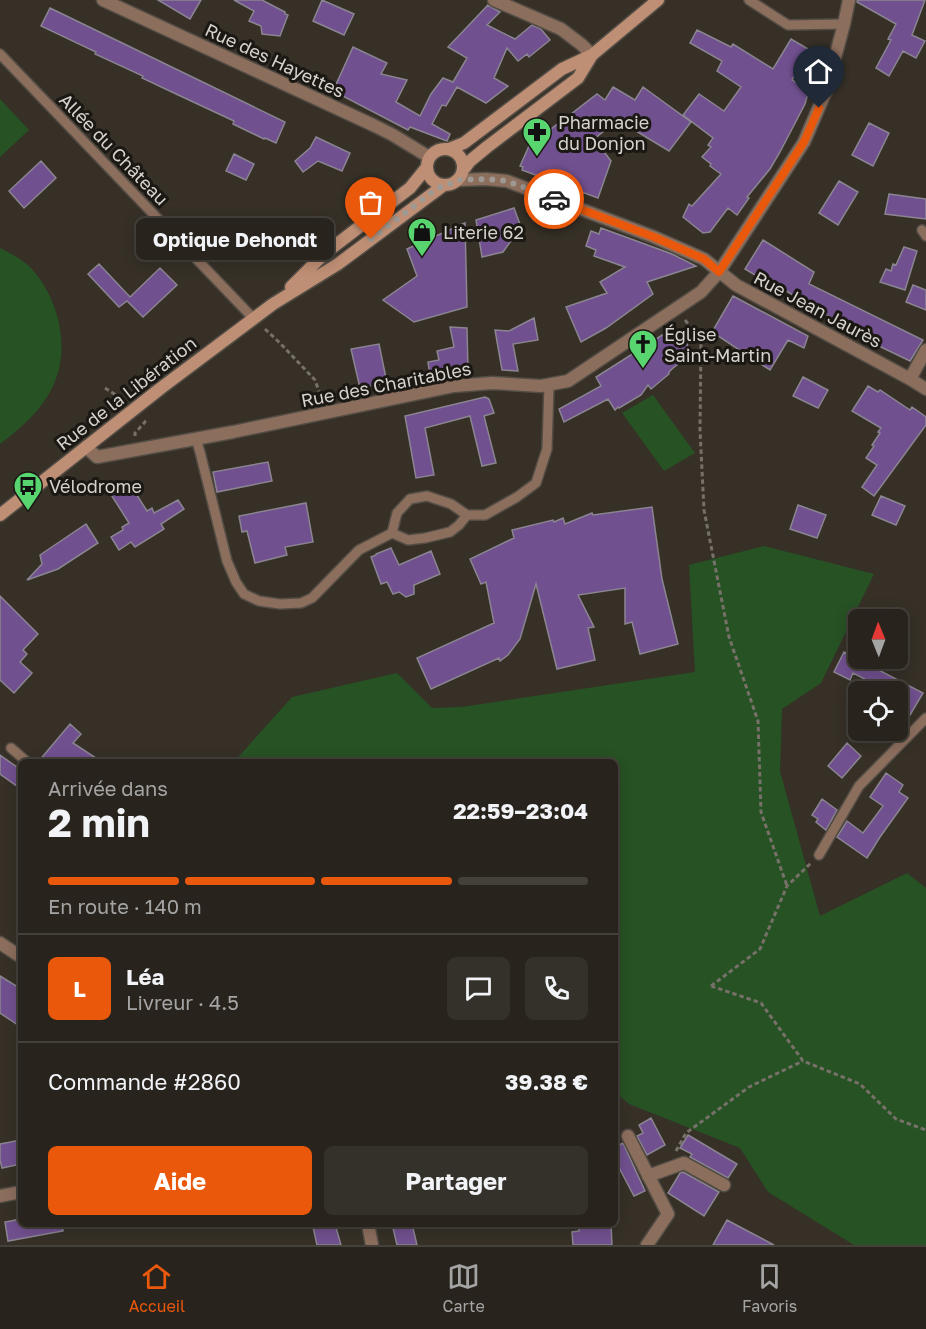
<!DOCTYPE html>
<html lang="fr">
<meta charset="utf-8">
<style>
:root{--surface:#28241d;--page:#34302a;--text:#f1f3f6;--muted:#a5a4a4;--line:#44413b;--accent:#ea580c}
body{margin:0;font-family:"Golos Text",sans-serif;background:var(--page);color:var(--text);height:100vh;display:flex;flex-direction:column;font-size:22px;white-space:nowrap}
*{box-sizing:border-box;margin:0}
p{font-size:20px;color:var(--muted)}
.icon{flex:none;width:33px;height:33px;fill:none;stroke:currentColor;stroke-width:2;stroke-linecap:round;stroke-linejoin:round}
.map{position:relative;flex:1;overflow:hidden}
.panel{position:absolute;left:18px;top:759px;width:600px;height:468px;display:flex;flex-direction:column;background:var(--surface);border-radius:9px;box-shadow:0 3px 15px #0003,0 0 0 2px var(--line)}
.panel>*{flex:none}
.needle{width:39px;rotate:359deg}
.buttons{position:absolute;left:848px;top:609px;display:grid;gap:12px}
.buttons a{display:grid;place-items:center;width:60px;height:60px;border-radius:9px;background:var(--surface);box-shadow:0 3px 15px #0003,0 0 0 2px var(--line);font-size:30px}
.pin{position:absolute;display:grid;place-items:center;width:51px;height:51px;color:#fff;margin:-62px -26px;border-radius:50% 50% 50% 0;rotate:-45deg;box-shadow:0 0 6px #0007}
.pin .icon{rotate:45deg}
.courier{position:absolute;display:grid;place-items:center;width:60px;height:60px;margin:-30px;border:4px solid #ea580c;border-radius:50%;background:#fff;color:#222;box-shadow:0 2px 8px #0007}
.bubble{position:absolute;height:42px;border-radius:9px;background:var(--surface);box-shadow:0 3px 15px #0003,0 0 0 2px var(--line);font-size:20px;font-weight:700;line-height:42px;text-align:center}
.overview em{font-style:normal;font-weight:700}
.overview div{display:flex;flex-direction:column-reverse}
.overview{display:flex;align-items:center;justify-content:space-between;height:102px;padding:0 30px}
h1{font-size:39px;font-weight:700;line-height:45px}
.bar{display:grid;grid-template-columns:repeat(4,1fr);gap:9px 6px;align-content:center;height:72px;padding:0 30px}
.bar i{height:8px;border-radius:4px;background:var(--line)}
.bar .active{background:var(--accent)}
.bar p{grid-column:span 4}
.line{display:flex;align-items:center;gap:15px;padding:0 30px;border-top:2px solid var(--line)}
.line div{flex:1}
.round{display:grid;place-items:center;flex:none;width:63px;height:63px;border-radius:9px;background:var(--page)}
.button{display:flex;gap:12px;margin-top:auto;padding:12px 30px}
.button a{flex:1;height:69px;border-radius:9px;background:var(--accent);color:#fff;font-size:24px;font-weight:700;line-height:69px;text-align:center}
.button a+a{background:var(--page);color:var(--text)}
.tab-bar{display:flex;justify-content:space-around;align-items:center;height:84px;border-top:2px solid var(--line);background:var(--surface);font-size:16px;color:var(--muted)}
.tab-bar a{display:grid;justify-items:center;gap:3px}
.tab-bar .active{color:var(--accent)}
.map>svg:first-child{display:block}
.green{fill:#275224}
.building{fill:#71508f;stroke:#8a8590;stroke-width:1.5}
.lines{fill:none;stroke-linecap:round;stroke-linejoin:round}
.service-casing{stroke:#534d45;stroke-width:12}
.minor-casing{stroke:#534d45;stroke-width:15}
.secondary-casing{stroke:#534d45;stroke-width:15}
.path{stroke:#77716a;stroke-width:3;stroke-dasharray:4.5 3;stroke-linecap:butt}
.service{stroke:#8c6e5d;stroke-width:9}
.minor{stroke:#8c6e5d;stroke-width:12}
.secondary{stroke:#bf8f75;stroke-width:12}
.done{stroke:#9e9992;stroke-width:6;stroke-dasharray:0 10.8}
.route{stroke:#ea580c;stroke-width:8}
.labels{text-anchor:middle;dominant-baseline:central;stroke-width:6;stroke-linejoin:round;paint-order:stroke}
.street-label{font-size:18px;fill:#d6d2cc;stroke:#1b1814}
.poi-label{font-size:18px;fill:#d6d2cc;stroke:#1b1814;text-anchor:start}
</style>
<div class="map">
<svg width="926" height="1245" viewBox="0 0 926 1245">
<rect width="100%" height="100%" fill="#363027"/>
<path class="green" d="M0 99 29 130 0 157Z
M0 248C10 253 23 260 31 268 59 299 71 348 53 386 42 410 21 428 0 444Z
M653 395 695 453 664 471 622 413Z
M764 546 874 574 821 683 782 709 780 771 820 916 907 873 926 888V1245H854L768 1192 740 1148 629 1104 615 1092V762H234L292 697 397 673 432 708 462 707 695 672 689 565Z"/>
<path class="building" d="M158 0H201L190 19Z
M234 0H262L285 12V14L288 15 280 36 262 34 261 26 249 21 254 11Z
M322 0 354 14 344 35 313 21Z
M857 0H925L912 35 925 41 916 58 903 51 889 76 876 68 891 40 888 39 896 24 857 2Z
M488 5 500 12 487 25 515 39 532 25 541 29 550 40 529 57 527 54 518 61 507 48 494 78 508 86 486 103 457 87 446 106 442 105 432 124 450 134 447 141 410 127 408 130 333 91 353 47 387 63 381 74 407 80 396 102 420 116 431 94 443 78 453 82 467 58 448 47Z
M50 8 285 122 276 143 265 138 264 139 233 124 234 121 174 93 142 78 143 76 95 54 96 52 41 26Z
M697 30 731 47 733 44 773 69 791 39 810 50 792 80 809 90 805 104 780 152 770 169 747 197 749 198 737 215 728 208 710 232 703 233 683 217 689 204 692 206 721 174 710 166 711 164 702 157 711 147 708 145 713 138 683 115 699 94 724 111 741 87 717 71 722 61 690 43Z
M613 87 635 100 643 87 691 122 669 151 618 120 594 139 611 161 598 198 522 170 523 167 520 166 529 146 564 119 568 121 566 118 597 94 605 100Z
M869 123 889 133 873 166 852 155Z
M316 137 350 153 342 171 318 161 303 172 295 161 310 148Z
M234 154 254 164 246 180 226 171Z
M41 161 56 178 24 208 9 191Z
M839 181 858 192 838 225 819 213Z
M889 194 926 199V219L885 214Z
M514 208 521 227 503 252 482 257 476 220Z
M465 223 467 307 414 322 383 300 417 276 407 249Z
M601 228 672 254 696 266 647 282 653 294 606 328 581 342 566 307 607 293 600 282 625 267 594 256 596 250 586 246 591 231 599 234Z
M763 240 814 272 809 284 923 340 910 361 856 335 831 321 832 318 778 286 777 288 745 269Z
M904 247 917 251 905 290 880 282 886 269 891 271 893 264 896 265Z
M99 264 130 297 160 268 177 285 143 317 127 301 119 307 88 274Z
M913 285 926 290V310L906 302Z
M733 296 808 336 804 348 788 340 770 370 712 332Z
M534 318 538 340 513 344 518 371 502 370 495 330 509 331Z
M450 327 467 328 468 370 430 375 428 362 439 360 437 351 454 347Z
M675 327 678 335H687L688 357 673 368 669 372V374L651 389 648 385 641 395 619 408 618 407 615 410 608 399 564 422 559 409 601 386 596 377Z
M379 344 387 383 360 388 351 349Z
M803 377 828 390 818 408 793 396Z
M868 386 878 392 880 390 910 410 912 407 926 417V425L874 496 862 487 877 465 866 458 874 446 872 445 880 433 878 432 881 428 852 411Z
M485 397 489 399 494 413 484 416 496 463 482 466 470 416 425 428 434 475 416 478 405 416Z
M268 462 272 481 217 492 213 472Z
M128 481 147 511 152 508 154 513 178 500 184 509 161 524 164 529 135 547 131 542 119 550 111 537 123 530 122 527 129 523 110 493Z
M881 496 905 506 896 525 872 515Z
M306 503 313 542 285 547 287 555 255 563 247 531 242 532 239 516Z
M798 505 826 515 817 538 790 529Z
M652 507 662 579 678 644 640 654 632 622 625 624V588L578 595 594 627 588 628 595 660 557 669 536 584 520 639 508 655 500 661 499 658 431 689 417 658 494 623 486 582 481 584 470 559 514 538 512 530 553 520 554 522 563 518 565 524 592 513 593 515Z
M86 524 98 543 58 569 27 580 42 564 40 555Z
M391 548 399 565 431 551 440 574 414 585V594L406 597 399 592 393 594 387 582 381 584 371 557 376 555V554Z
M0 596 38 634 23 650 27 654 20 662 32 673 14 693 0 680Z
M844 652 923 693 897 737V692H890L853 673 850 680 834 672Z
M70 724 81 734 73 743 102 762H38Z
M847 743 861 756 842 778 828 766Z
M0 755 21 770V789L0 774Z
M886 773 903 785 899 792 908 798 880 837 867 858 837 837 847 821 863 833 883 806 870 797Z
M822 799 837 810 826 830 816 822 818 819 812 815Z
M0 976 21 989V1027L0 1013Z
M651 1118 665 1145 647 1155 637 1136 643 1133 639 1125Z
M688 1135 737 1164 728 1178 690 1157 692 1154 680 1148Z
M21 1140V1164L2 1168 0 1160V1144Z
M623 1143 645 1191 634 1196 615 1160V1147Z
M683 1172 719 1192 704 1216 668 1193 680 1173Z
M21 1219V1224H62L63 1231 8 1241 5 1222Z
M727 1220 740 1227 774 1245H713Z
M328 1224H335L341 1245H317L313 1227Z
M392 1224H412L417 1245H397Z
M579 1224H611L612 1245H573L572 1232 579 1231Z"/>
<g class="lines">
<g class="service-casing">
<path id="service" d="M749 0 788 25 844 24
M0 54 253 318
M922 230 926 236
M196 439 200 452 227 561 236 582 244 594 259 601 280 604 301 603 312 598 359 550 392 533 408 540 425 538 450 532 459 525 467 515H485L517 497 536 483 547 449 549 385
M392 533 397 513 410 499 427 496 451 504 467 515
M11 748 27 762
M819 855 859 786 926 718"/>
</g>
<g class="minor-casing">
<path id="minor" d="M103 0 373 125 393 135 429 157
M494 0 561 29 582 45 592 55
M458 180 486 179 507 181 654 237 704 259 736 285 910 379 926 389
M910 379 926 350
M86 447 97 457 233 432 454 386 492 383 541 386 568 381 701 292 719 272 804 142 826 91 844 24 849 0
M0 943 21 957
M628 1136 668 1214 647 1245
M648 1176 684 1163 724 1185
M0 1196 21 1192
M368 1224 372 1245"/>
</g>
<g class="secondary-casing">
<path id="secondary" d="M427 167a18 18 0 1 1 36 0a18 18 0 1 1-36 0Z
M449 149 464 143 562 69 592 55 658 0
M464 169 470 161 487 147 578 78 592 55
M291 287 324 254 410 188 427 167
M0 515 161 388 273 304 338 264 444 185"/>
</g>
<path class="path" d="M685 320 701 340 700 430 704 510 729 637 758 721 761 812 787 886
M265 329 280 343 315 380 322 400
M105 388 124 400
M135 436V433L145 422 143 420
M711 986 761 1003 803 1061 860 1084 896 1119 926 1130
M711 986 760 949 787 886 811 863
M676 1151 686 1133 749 1087 803 1061"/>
<use href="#service" class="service"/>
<use href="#minor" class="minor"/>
<use href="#secondary" class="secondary"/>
</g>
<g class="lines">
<path class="done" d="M371 239 431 193 444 185 454 183 458 180 486 179 507 181 554 199"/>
<path class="route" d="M554 199 654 237 704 259 719 272 804 142 819 108"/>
</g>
<defs>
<g id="pharmacy-pin" transform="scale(1.5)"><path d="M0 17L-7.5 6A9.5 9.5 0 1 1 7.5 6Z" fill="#58d56f" stroke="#1b1814"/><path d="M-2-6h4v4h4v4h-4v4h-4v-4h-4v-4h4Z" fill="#111"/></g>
<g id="shop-pin" transform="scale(1.5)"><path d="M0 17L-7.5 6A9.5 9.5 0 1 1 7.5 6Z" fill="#58d56f" stroke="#1b1814"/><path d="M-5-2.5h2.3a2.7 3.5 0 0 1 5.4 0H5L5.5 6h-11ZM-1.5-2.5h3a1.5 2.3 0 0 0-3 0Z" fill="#111"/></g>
<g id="church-pin" transform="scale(1.5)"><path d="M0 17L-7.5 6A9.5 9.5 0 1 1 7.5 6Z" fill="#58d56f" stroke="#1b1814"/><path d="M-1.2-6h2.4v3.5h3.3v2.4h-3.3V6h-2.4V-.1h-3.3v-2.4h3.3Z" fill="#111"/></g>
<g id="bus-pin" transform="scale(1.5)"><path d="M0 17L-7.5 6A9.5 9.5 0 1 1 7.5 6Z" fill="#58d56f" stroke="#1b1814"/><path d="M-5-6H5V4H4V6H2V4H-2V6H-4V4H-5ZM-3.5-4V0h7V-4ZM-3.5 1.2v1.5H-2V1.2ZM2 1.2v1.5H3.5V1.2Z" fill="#111"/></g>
</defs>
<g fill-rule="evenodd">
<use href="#pharmacy-pin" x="537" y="132"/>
<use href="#shop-pin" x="422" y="232"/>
<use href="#church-pin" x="643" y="344"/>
<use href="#bus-pin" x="28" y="486"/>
</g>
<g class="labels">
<g class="street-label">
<text transform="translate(275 60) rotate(25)">Rue des Hayettes</text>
<text transform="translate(114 149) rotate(46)">Allée du Château</text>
<text transform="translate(818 309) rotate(28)">Rue Jean Jaurès</text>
<text transform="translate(386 384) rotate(-11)">Rue des Charitables</text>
<text transform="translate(126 393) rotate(-38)">Rue de la Libération</text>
</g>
<g class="poi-label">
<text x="558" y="122">Pharmacie<tspan x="558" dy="21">du Donjon</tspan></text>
<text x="443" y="232">Literie 62</text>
<text x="664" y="334">Église<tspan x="664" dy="21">Saint-Martin</tspan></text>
<text x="49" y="486">Vélodrome</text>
</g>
</g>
</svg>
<div class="buttons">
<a><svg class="needle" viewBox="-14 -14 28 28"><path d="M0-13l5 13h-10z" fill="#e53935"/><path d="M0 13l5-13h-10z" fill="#a5a4a4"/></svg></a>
<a><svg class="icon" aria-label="locate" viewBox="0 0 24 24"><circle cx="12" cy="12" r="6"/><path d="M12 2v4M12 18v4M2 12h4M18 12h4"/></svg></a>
</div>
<div class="pin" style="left:371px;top:239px;background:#ea580c"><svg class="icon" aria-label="bag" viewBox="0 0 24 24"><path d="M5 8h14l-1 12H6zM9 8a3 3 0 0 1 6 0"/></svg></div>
<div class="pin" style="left:819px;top:108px;background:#1f2937"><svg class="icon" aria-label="home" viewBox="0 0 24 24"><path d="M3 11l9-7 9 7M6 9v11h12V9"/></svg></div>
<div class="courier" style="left:554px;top:199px"><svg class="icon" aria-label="car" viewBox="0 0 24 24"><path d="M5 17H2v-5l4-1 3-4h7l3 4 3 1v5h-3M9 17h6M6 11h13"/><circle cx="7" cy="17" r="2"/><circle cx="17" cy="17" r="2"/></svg></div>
<div class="bubble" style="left:136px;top:218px;width:198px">Optique Dehondt</div>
<section class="panel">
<div class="overview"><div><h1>2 min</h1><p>Arrivée dans</p></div><em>22:59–23:04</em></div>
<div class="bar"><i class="active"></i><i class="active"></i><i class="active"></i><i></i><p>En route · 140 m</p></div>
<div class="line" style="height:108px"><b class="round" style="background:var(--accent);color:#fff">L</b><div><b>Léa</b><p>Livreur · 4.5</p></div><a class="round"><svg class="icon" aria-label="chat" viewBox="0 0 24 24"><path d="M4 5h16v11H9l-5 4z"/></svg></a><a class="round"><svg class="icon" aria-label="phone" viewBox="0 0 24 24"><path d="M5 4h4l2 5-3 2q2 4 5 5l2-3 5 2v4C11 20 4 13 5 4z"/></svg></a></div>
<div class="line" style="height:78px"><div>Commande #2860</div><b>39.38 €</b></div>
<div class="button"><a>Aide</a><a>Partager</a></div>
</section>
</div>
<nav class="tab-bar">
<a class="active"><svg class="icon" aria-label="home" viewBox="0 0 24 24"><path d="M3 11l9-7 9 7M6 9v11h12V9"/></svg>Accueil</a>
<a><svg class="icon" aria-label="map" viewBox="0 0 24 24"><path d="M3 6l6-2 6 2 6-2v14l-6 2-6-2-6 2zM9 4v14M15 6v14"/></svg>Carte</a>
<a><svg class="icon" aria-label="saved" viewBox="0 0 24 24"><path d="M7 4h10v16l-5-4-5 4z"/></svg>Favoris</a>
</nav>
